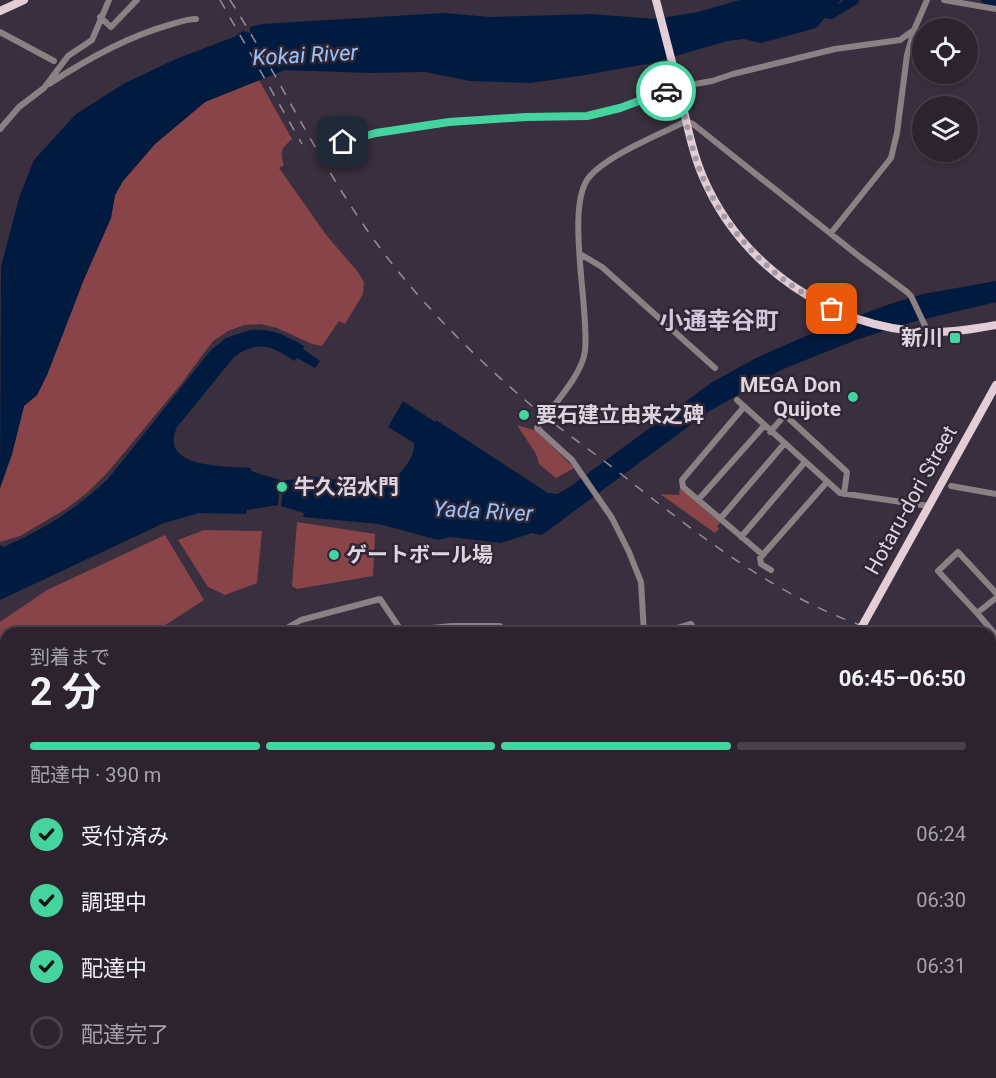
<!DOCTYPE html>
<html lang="ja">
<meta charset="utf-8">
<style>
:root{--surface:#2c232e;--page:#382f3a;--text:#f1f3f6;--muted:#a6a4aa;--line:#48404a;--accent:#45d49f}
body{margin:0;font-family:Roboto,"Noto Sans JP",sans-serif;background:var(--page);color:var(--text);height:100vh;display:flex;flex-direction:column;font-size:22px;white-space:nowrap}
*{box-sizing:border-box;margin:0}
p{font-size:20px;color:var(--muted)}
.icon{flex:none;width:33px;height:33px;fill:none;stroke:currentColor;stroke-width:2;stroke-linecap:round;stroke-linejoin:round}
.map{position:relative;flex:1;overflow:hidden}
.drawer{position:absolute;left:0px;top:627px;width:996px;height:452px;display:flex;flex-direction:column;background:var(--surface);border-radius:18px 18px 0 0;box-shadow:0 3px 9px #0003,0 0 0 2px var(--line)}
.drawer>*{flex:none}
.fabs{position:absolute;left:912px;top:18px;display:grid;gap:12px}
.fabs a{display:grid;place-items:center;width:66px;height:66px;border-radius:50%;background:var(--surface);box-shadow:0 3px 9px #0003,0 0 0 2px var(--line);font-size:30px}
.pin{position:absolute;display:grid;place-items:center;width:51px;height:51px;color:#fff;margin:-26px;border-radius:12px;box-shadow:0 3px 9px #0006}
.courier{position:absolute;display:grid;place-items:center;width:60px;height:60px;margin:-30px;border:4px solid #45d49f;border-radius:50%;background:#fff;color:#222;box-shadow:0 2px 8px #0007}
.overview em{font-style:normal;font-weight:700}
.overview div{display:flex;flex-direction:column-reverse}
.overview{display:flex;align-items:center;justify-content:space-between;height:102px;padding:0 30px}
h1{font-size:39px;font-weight:700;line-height:45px}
.bar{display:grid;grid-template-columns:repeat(4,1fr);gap:9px 6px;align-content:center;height:72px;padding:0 30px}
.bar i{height:8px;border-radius:4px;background:var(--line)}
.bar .on{background:var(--accent)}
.bar p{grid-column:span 4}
ol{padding:0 30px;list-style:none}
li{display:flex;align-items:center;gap:18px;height:66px}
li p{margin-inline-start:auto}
li .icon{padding:6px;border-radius:50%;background:var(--accent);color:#111;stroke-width:4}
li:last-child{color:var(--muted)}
li i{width:33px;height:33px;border:3px solid var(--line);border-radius:50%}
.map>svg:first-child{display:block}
.green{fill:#884448}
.water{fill:#001b3f}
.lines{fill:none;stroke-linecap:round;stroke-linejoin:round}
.river{stroke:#001b3f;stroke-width:10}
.minor{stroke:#8b8185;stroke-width:6}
.major{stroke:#e3ced8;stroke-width:8}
.rail{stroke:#958d99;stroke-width:1.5;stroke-dasharray:10 10;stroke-linecap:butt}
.major-bridge{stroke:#e3ced8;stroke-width:8}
.done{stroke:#a39ba7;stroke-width:6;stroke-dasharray:0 10.8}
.route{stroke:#45d49f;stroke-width:8}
.poi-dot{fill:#45d49f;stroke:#2f2534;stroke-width:2}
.labels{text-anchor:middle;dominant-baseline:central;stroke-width:5;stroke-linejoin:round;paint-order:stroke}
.poi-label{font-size:21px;font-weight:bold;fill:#dcd5df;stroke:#2f2534;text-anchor:start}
.street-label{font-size:21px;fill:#dcd5df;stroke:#2f2534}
.water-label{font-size:22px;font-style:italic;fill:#98c4fd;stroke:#2f2534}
.quarter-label{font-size:24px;font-weight:bold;fill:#d5c7db;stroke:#2f2534}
</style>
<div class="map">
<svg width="996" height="1078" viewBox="0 0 996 1078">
<rect width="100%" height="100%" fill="#3a2f3e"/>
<path class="green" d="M259 80 292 139C282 148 279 152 284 165L279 168 327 236 358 272 364 282 363 294 345 324 339 321 322 346 312 344 277 328 261 324 244 325 228 331 213 341 181 384 108 472 88 492 66 509 20 536 0 542V488L12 454 24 406 37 395 47 375 84 279 111 218 115 195 123 181 155 144 205 102Z
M517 425 537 431 574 468 556 478 539 464 536 454Z
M680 487 720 523 717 526 719 529 715 533 660 494 679 495Z
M297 522 375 534 373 576 297 589 292 586Z
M204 530 262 531 257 583 225 595 208 587 178 540Z
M165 535 204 600 153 633H6V667L0 658V622L47 590Z"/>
<path class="water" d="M740 0H841L816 28 761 43 744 39 727 41 652 63 585 75 531 83 470 81 425 72 369 73 285 70 205 102 155 144 123 181 115 195 111 218 84 279 47 375 37 395 24 406 12 454 0 488 1 267 19 198 34 160 76 114 125 83 176 59 234 37 243 31 250 33V27L262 24 444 13 490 17 591 14 655 19 698 12Z
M996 281V302L908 323 856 340 783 369 708 412 542 535 532 533 501 543 450 537 438 540 379 524 303 517 304 513 281 506 284 480 307 479 308 476 382 485C396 482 416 458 414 443L388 427 403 401 435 422 436 420 548 493 557 494 568 488 711 383 756 358 822 329 893 303 923 294Z
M250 330C271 328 286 335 304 346L303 349 320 361 315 368 297 358 294 361C272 345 257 340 234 357L177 427C158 469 226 466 251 468V471L280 480 278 505 247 510 246 514 199 513 164 523 0 600V545L4 547C44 529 75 510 108 479L211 350 226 338Z"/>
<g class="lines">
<path class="river" d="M986 0 996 2
M817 11 831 14 854 0"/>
<path class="minor" d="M944 0 996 9
M100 17 111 27 137 0
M0 32 54 61
M49 84C87 59 126 37 169 25 179 22 187 19 196 19
M0 129 19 107 44 88 68 56 92 40 109 0
M329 145 357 140 376 133 449 122 526 117 587 116 604 113 678 87 712 81 733 74 835 49 900 40 914 30
M831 233 891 158 897 133 907 55 914 30 927 0
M580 254 602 267 715 368
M806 296 811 291 850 307
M737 400 840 493 929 506
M743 408 682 480 683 487 763 555
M770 432 785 415 847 472 844 494
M951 486 996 494
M698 500 764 426
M720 519 784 444
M741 537 805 462
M771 570 761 564 760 558 827 482
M996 598 977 613 996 635
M977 613 938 571 958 552 996 593
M402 631 451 626H500L503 633
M278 633 301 620 380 599 403 633
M644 633 641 582 629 552 612 518 572 460 537 428C551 407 582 376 585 351 590 311 564 204 590 176 608 156 651 138 676 126L686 121 693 124 860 257 907 292 911 296 928 332
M660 633 691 624 697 633
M990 653 996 655
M990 721 996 718
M990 742 996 738
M990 796 996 791
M0 811 6 806
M990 888 996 874
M990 926 996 929
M0 968 6 970
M990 1000 996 995
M990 1033 996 1029
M0 1063 6 1065
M34 1072 56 1078
M432 1072 445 1076
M476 1072V1077L488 1076 494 1078
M565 1072 587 1078
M854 1072 863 1078
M355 1078 356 1072
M498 1078 500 1072
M615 1078 616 1072
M847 1078 848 1072
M891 1078 895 1072
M922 1078 931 1072"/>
<path class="major" d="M656 0C664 30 671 59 679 89 686 118 691 149 703 177 741 266 831 328 928 332 951 333 974 329 996 325
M0 11 24 0
M865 621 996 385
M721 1078 722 1072"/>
<path class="rail" d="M220 0 302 144
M230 0C283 83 324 174 383 252 429 313 486 368 544 416 571 437 600 457 626 478 705 540 788 606 886 633
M990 662 996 663
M990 734 996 731
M854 1078 855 1072"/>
<path class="major-bridge" d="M858 633 865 621"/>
</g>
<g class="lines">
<path class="done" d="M666 91 678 87C684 112 689 138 697 163 720 227 771 280 832 309"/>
<path class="route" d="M343 142 376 133 449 122 526 117 587 116 620 108 666 91"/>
</g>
<g class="poi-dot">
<rect x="949" y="332" width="12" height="12" rx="3"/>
<circle cx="853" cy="397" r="6"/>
<circle cx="524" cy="415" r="6"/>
<circle cx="282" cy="487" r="6"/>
<circle cx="334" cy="555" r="6"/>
</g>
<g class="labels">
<g class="poi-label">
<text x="943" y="338" text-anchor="end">新川</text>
<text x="841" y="385" text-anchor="end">MEGA Don<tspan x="841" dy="24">Quijote</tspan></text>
<text x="536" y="415">要石建立由来之碑</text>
<text x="294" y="487">牛久沼水門</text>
<text x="346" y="555">ゲートボール場</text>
</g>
<g class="street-label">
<text transform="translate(911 500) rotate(-61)">Hotaru-dori Street</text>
</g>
<g class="water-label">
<text transform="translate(305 55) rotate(-3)">Kokai River</text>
<text transform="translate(483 511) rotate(3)">Yada River</text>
</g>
<g class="quarter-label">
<text x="719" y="321">小通幸谷町</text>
</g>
</g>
</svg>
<div class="fabs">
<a><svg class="icon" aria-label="locate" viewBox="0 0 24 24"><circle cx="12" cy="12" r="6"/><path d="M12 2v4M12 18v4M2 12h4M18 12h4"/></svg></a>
<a><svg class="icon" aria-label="layers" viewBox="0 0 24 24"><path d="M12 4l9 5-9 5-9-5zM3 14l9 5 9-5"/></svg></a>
</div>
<div class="pin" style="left:832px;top:309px;background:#ea580c"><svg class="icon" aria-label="bag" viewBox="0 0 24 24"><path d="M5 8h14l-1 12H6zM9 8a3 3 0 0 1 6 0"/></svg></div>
<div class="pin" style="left:343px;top:142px;background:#1f2937"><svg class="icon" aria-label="home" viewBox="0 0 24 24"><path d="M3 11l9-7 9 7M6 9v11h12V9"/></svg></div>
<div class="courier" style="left:666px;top:91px"><svg class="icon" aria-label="car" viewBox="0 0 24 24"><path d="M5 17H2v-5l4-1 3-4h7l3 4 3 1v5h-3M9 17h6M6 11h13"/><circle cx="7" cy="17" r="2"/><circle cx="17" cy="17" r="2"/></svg></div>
<section class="drawer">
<div class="overview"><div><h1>2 分</h1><p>到着まで</p></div><em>06:45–06:50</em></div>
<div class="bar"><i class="on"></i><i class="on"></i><i class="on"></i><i></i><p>配達中 · 390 m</p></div>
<ol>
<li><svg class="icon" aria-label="check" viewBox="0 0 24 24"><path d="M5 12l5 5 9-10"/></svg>受付済み<p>06:24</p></li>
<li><svg class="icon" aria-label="check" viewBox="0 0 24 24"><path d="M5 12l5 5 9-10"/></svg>調理中<p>06:30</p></li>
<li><svg class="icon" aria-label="check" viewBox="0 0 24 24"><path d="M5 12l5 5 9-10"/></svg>配達中<p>06:31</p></li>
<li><i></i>配達完了</li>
</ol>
</section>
</div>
